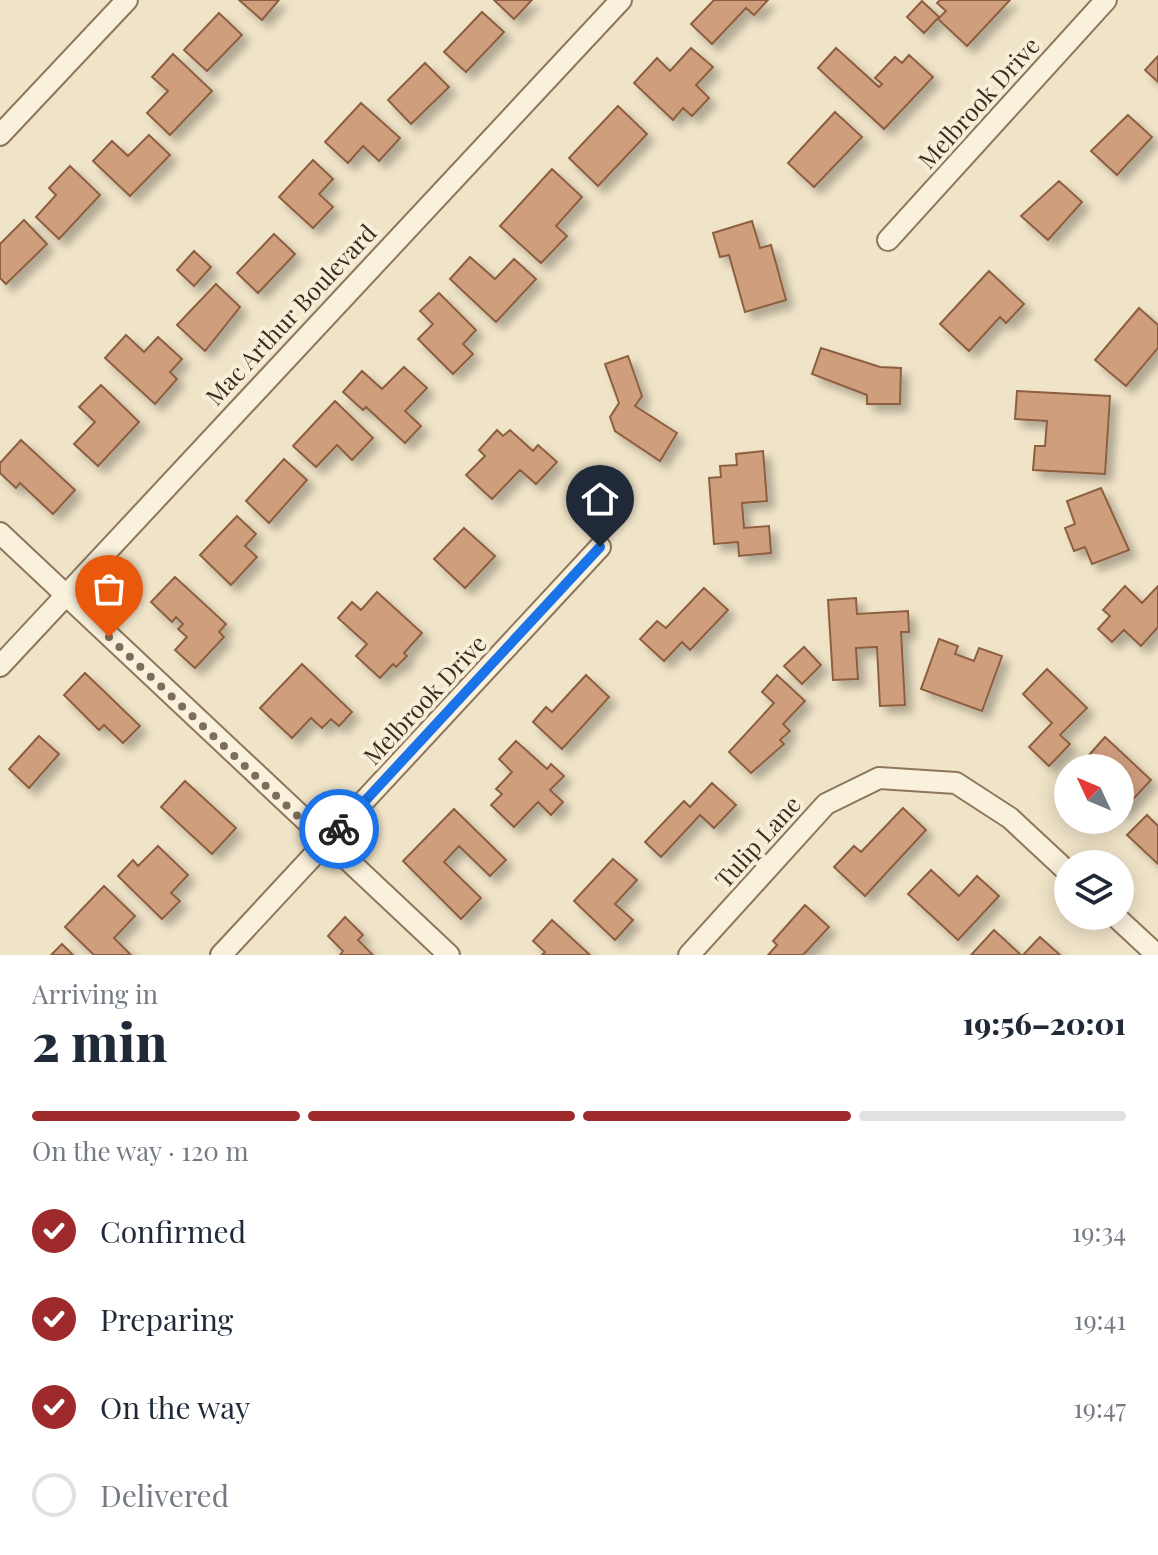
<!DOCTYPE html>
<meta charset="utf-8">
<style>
:root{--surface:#fff;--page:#f2f2f3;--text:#1f2937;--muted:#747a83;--line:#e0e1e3;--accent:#9e2a2b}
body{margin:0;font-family:"Playfair Display",serif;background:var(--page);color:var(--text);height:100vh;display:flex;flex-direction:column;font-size:30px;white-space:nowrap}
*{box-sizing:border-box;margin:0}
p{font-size:26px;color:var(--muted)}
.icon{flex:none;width:44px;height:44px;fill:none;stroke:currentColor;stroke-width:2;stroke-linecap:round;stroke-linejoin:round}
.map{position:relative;height:955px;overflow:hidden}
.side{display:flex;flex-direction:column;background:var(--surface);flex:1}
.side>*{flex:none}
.needle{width:52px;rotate:314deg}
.controls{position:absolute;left:1054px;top:754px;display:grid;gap:16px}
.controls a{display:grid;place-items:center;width:80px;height:80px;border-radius:50%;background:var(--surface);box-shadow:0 4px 20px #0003;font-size:40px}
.pin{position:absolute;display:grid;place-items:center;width:68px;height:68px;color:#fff;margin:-82px -34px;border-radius:50% 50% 50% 0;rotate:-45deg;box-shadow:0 0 8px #0007}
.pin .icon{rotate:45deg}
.courier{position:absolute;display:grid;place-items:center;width:80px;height:80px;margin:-40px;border:6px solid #1a73e8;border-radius:50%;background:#fff;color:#222;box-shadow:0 2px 10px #0007}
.head em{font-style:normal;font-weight:800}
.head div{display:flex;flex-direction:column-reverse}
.head{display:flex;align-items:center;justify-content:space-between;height:136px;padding:0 32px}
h1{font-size:52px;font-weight:800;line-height:60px}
.bar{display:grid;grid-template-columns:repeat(4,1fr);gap:12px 8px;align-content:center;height:96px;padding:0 32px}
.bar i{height:10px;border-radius:6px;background:var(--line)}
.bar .on{background:var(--accent)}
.bar p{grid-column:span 4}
ol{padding:0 32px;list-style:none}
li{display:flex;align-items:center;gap:24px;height:88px}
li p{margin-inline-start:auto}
li .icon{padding:8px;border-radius:50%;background:var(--accent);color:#fff;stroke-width:4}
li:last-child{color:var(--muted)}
li i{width:44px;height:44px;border:4px solid var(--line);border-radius:50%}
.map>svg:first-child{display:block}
.building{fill:#cf9f7d;stroke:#8d5f41;stroke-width:2;filter:url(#shadow)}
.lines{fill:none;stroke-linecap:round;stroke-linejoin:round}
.minor-casing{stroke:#8d765c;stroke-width:24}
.minor{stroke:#faf1dc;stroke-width:20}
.done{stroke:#7c6e5b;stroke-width:8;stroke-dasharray:0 14.4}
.route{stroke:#1a73e8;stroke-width:10}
.labels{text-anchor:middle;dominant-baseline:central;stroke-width:8;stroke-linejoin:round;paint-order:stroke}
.street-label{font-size:24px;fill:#3d2e20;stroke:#f7eed8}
</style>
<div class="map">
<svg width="1158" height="955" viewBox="0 0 1158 955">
<defs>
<filter id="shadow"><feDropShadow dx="7" dy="7" stdDeviation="4" flood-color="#0004"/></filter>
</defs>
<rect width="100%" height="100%" fill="#f0e4c8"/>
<path class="building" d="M239 0H279L262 20Z
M494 0H532L514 19Z
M714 0H768L754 15 746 8 712 44 691 24Z
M940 0H1010L967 46 938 19 946 11 937 3Z
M922 1 939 17 924 33 907 17Z
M482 12 504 32 466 72 444 52Z
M219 13 242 35 207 71 184 50Z
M691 48 713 67 696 85 709 98 692 116 683 108 673 120 634 83 657 58 670 71Z
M836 48 879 87 882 84 875 78 895 57 902 63 909 55 933 77 884 129 818 68Z
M173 54 212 91 170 135 147 113 168 91 152 77Z
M1158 56V82L1145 70Z
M425 63 449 87 411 124 388 100Z
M361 103 400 138 379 161 363 146 348 163 325 142Z
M618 106 647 134 598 186 569 158Z
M835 112 862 137 814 187 788 163Z
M1128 115 1152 137 1117 175 1091 151Z
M149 135 170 155 130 196 93 161 112 141 128 156Z
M313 160 333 179 319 194 333 207 313 228 279 197Z
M70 166 100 195 59 239 36 217 56 195 49 188Z
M552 169 582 197 556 226 567 236 541 263 500 226Z
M1059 181 1082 202 1048 240 1021 216Z
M24 220 47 244 6 284 0 278V244Z
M752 221 760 248 771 245 786 300 745 312 729 255 720 257 713 233Z
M274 234 295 254 258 293 237 273Z
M194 251 211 267 194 286 177 270Z
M470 257 495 279 514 259 536 279 496 322 450 279Z
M989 271 1024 304 1006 323 1000 317 969 351 940 324Z
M216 284 240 307 205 351 177 325Z
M439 293 476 330 463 344 473 354 453 374 418 339 433 324 420 311Z
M1139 308 1158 325V348L1126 386 1095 360Z
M126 335 144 352 158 337 182 359 170 372 177 379 155 404 105 358Z
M821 348 880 367 901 368 900 404H867V395L812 374Z
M628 356 642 396 635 406 677 433 660 461 615 431 610 417 619 403 605 364Z
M404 367 427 388 405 411 421 426 405 443 366 407 363 410 343 392 362 371 382 389Z
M101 385 139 422 98 466 74 444 95 422 79 407Z
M1017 391 1110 396 1105 474 1033 470 1035 446H1045L1047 421 1015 419Z
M335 401 373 438 352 460 337 445 316 467 293 446Z
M497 430 503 436 510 430 533 451 538 445 557 462 536 484 520 470 492 499 466 475 485 456 479 450Z
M21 440 75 490 53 514 20 483 16 488 0 473V463Z
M763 451 767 501 742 503 744 528 769 526 771 553 739 556 738 542 714 544 709 478 721 477 720 466 737 465 736 454Z
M284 459 307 480 269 523 246 501Z
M1101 488 1129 550 1092 564 1085 547 1074 551 1065 528 1075 524 1067 501Z
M237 516 256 534 245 546 257 557 231 585 200 555Z
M464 528 495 556 465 588 434 559Z
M175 577 226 624 219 632 224 637 195 668 175 650 187 637 178 629 183 624 176 617 172 622 151 602Z
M1125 586 1142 603 1158 586V627L1141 646 1124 630 1112 642 1098 629 1110 616 1103 610Z
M704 588 728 610 690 650 682 642 664 661 640 639 657 621 666 628Z
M377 592 422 633 404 653 407 656 396 667 393 664 380 678 356 656 367 644 338 618 352 602 361 610Z
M856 598 857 614 908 611 909 632H901L905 705 880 706 877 647 856 648 858 679 833 680 828 600Z
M939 639 958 646 955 654 974 661 979 648 1002 656 982 711 921 689Z
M804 647 821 665 802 684 784 666Z
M302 664 352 712 339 726 331 719 322 728 311 718 292 738 260 708Z
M1047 669 1087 708 1060 735 1070 744 1049 766 1029 747 1052 723 1023 694Z
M85 673 140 726 123 743 104 725 99 730 64 695Z
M586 675 609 697 562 749 533 722 546 707 552 712Z
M777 675 805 701 783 724 790 731 780 740 784 744 751 773 729 752 774 703 762 692Z
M39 736 59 754 29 788 9 769Z
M1105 737 1151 780 1120 813V768H1088L1082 763Z
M516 741 547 769 551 764 564 776 550 790 563 802 551 815 538 802 514 827 491 805 502 794 496 789 512 772 499 759Z
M185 781 236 828 212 854 161 807Z
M712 783 736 805 714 828 700 815 661 857 645 842 684 801 690 807Z
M903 808 926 830 865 896 834 867 854 846 861 852Z
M454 809 506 860 490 876 459 846 444 862 481 898 461 919 403 861Z
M1147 815 1158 826V864L1127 835Z
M158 846 188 875 171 893 180 901 162 919 118 876 133 860 138 866Z
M613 859 637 880 615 904 633 920 615 940 574 901Z
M931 870 959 896 977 876 999 896 958 940 908 894Z
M104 886 135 916 114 938 131 955H94L65 927Z
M805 905 829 927 803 955H768L777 945 773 941Z
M345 917 363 935 358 940 373 955H340L343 951 328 936Z
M552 920 590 955H542L545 952 533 941Z
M994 930 1021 955H971Z
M1040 937 1060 955H1023Z
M62 944 73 955H51Z"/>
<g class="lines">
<g class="minor-casing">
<path id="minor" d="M0 135 127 0
M888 240 1106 0
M0 533 449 955
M0 666 621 0
M1115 916 1157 955
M221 955 600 547
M689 955 826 804 879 778 956 783 1010 818 1068 872"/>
</g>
<use href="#minor" class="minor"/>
</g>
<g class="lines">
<path class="done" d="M109 637 326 843 339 829"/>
<path class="route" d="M339 829 600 547"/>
</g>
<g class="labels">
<g class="street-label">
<text transform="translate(978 102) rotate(-48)">Melbrook Drive</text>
<text transform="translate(290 314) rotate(-47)">Mac Arthur Boulevard</text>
<text transform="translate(424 699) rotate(-47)">Melbrook Drive</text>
<text transform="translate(757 841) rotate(-48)">Tulip Lane</text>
</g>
</g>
</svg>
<div class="controls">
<a><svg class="needle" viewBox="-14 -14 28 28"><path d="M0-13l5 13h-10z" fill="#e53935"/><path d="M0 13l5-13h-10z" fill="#747a83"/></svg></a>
<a><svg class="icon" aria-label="layers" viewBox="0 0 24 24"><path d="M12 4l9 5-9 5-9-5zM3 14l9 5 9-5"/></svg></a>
</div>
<div class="pin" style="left:109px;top:637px;background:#ea580c"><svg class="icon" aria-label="bag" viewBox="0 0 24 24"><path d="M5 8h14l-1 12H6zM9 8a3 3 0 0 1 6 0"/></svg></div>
<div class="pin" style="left:600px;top:547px;background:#1f2937"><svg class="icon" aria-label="home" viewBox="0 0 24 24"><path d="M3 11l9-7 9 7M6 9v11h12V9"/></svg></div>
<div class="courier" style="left:339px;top:829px"><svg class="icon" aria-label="bike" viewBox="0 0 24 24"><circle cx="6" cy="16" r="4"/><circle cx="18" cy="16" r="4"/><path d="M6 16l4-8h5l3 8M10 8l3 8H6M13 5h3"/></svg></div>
</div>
<section class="side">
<div class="head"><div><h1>2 min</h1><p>Arriving in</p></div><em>19:56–20:01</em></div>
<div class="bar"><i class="on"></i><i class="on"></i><i class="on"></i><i></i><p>On the way · 120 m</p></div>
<ol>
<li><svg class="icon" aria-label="check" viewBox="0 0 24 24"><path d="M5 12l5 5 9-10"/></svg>Confirmed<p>19:34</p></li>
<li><svg class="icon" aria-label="check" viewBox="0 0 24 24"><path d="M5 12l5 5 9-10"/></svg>Preparing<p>19:41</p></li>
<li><svg class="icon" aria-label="check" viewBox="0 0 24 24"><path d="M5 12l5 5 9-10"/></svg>On the way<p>19:47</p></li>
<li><i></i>Delivered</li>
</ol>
</section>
